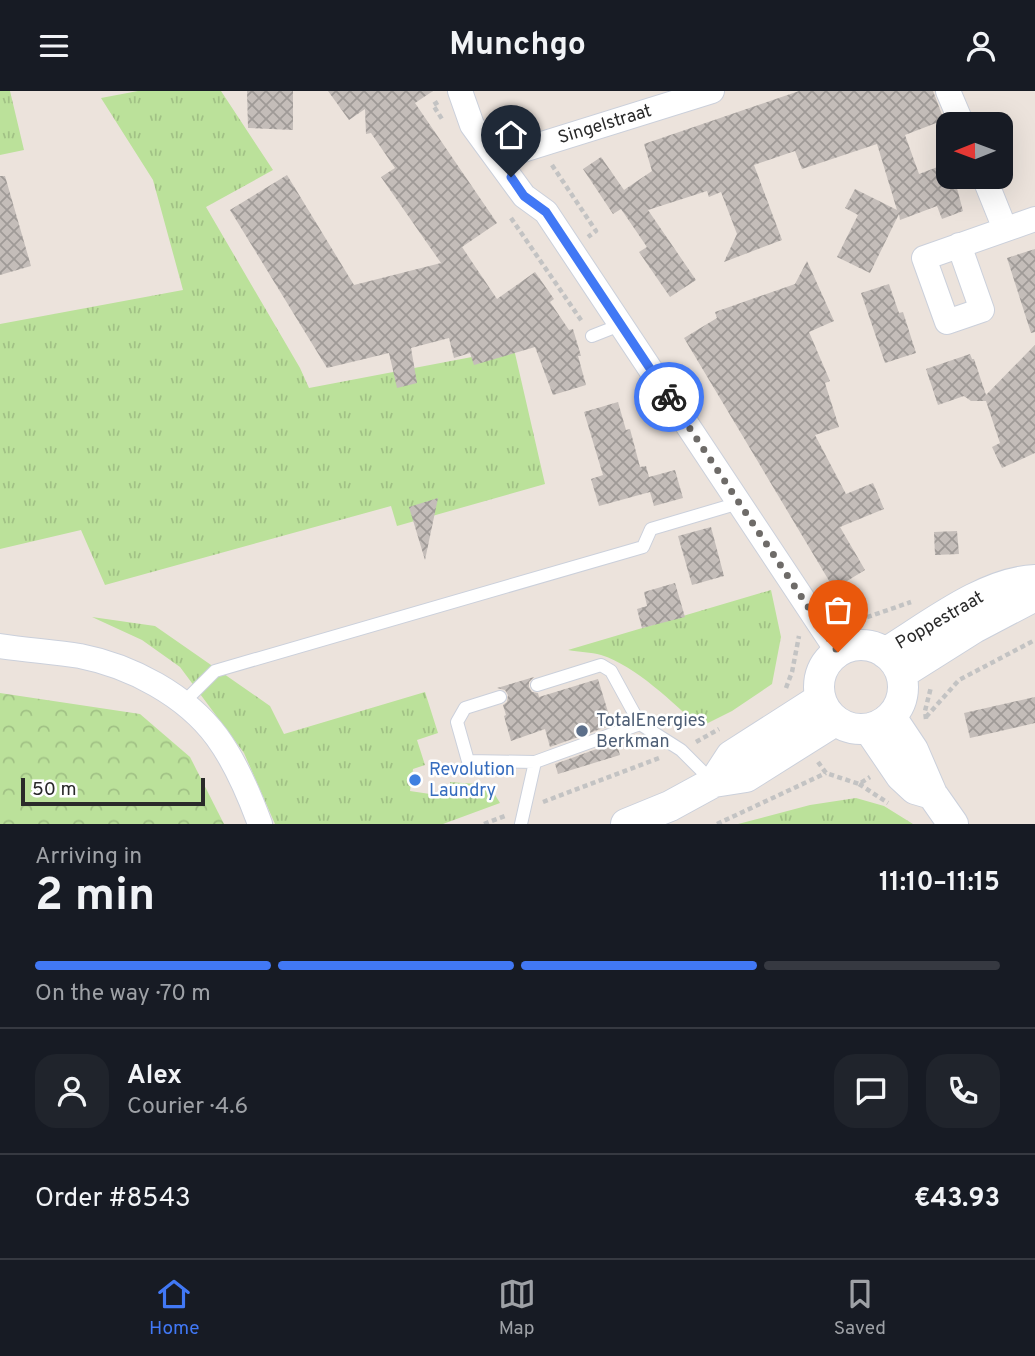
<!DOCTYPE html>
<meta charset="utf-8">
<style>
:root{--surface:#171b24;--page:#20242c;--text:#f1f3f6;--muted:#9ea1a6;--line:#363941;--accent:#4178f5}
body{margin:0;font-family:Overpass,sans-serif;background:var(--page);color:var(--text);height:100vh;display:flex;flex-direction:column;font-size:26px;white-space:nowrap}
*{box-sizing:border-box;margin:0}
p{font-size:23px;color:var(--muted)}
.icon{flex:none;width:38px;height:38px;fill:none;stroke:currentColor;stroke-width:2;stroke-linecap:round;stroke-linejoin:round}
.map{position:relative;height:733px;overflow:hidden}
.details{display:flex;flex-direction:column;background:var(--surface);flex:1}
.details>*{flex:none}
.needle{width:46px;rotate:269deg}
.controls{position:absolute;left:936px;top:21px;display:grid;gap:14px}
.controls a{display:grid;place-items:center;width:77px;height:77px;border-radius:14px;background:var(--surface);box-shadow:0 7px 28px #0002;font-size:35px}
.scale{position:absolute;left:21px;bottom:18px;width:184px;box-sizing:border-box;padding-left:7px;border:4px solid #2a2a2a;border-top:0;font-size:19px;line-height:24px;white-space:nowrap;color:#2a2a2a;-webkit-text-stroke:5px #fff;paint-order:stroke}
.pin{position:absolute;display:grid;place-items:center;width:60px;height:60px;color:#fff;margin:-72px -30px;border-radius:50% 50% 50% 0;rotate:-45deg;box-shadow:0 0 7px #0007}
.pin .icon{rotate:45deg}
.courier{position:absolute;display:grid;place-items:center;width:70px;height:70px;margin:-35px;border:5px solid #4178f5;border-radius:50%;background:#fff;color:#222;box-shadow:0 2px 9px #0007}
.headline em{font-style:normal;font-weight:700}
.headline div{display:flex;flex-direction:column-reverse}
.headline{display:flex;align-items:center;justify-content:space-between;height:119px;padding:0 35px}
h1{font-size:46px;font-weight:700;line-height:52px}
.bar{display:grid;grid-template-columns:repeat(4,1fr);gap:10px 7px;align-content:center;height:84px;padding:0 35px}
.bar i{height:9px;border-radius:5px;background:var(--line)}
.bar .on{background:var(--accent)}
.bar p{grid-column:span 4}
.line{display:flex;align-items:center;gap:18px;padding:0 35px;border-top:2px solid var(--line)}
.line div{flex:1}
.round{display:grid;place-items:center;flex:none;width:74px;height:74px;border-radius:21px;background:var(--page)}
header{display:flex;justify-content:space-between;align-items:center;height:91px;padding:0 35px;background:var(--surface);font-size:32px;font-weight:700}
.dock{display:flex;justify-content:space-around;align-items:center;height:98px;border-top:2px solid var(--line);background:var(--surface);font-size:19px;color:var(--muted)}
.dock a{display:grid;justify-items:center;gap:4px}
.dock .on{color:var(--accent)}
.map>svg:first-child{display:block}
.grass{fill:url(#grass-tufts)}
.forest{fill:url(#forest-crowns)}
.building{fill:url(#building-cross-hatch)}
.lines{fill:none;stroke-linecap:round;stroke-linejoin:round}
.service-casing{stroke:#cbd0db;stroke-width:14}
.minor-casing{stroke:#cbd0db;stroke-width:26}
.tertiary-casing{stroke:#cbd0db;stroke-width:32}
.path{stroke:#c3c3c3;stroke-width:4.5;stroke-dasharray:5 3.5;stroke-linecap:butt}
.service{stroke:#fff;stroke-width:12}
.minor{stroke:#fff;stroke-width:24}
.tertiary{stroke:#fff;stroke-width:30}
.done{stroke:#6e6b68;stroke-width:7;stroke-dasharray:0 12.6}
.route{stroke:#4178f5;stroke-width:9}
.service-dot{fill:#5c6f8a;stroke:#fff;stroke-width:2.5}
.shop-dot{fill:#3f7fe0;stroke:#fff;stroke-width:2.5}
.labels{text-anchor:middle;dominant-baseline:central;stroke-width:5;stroke-linejoin:round;paint-order:stroke}
.street-label{font-size:18px;fill:#2a2a2a;stroke:#fff}
.service-label{font-size:18px;fill:#4e5e75;stroke:#fff;text-anchor:start}
.shop-label{font-size:18px;fill:#366cbe;stroke:#fff;text-anchor:start}
</style>
<header><svg class="icon" aria-label="menu" viewBox="0 0 24 24"><path d="M4 6h16M4 12h16M4 18h16"/></svg>Munchgo<svg class="icon" aria-label="person" viewBox="0 0 24 24"><circle cx="12" cy="8" r="4"/><path d="M4 21q1-7 8-7t8 7"/></svg></header>
<div class="map">
<svg width="1035" height="733" viewBox="0 0 1035 733">
<defs>
<pattern id="grass-tufts" width="24" height="20" patternUnits="userSpaceOnUse" patternTransform="scale(1.75)"><rect width="24" height="20" fill="#bbe19a"/><path d="M3 7l-1-3M5 7V3M7 7l1-3M15 17l-1-3M17 17v-4M19 17l1-3" fill="none" stroke="#a1c185"/></pattern>
<pattern id="forest-crowns" width="20" height="18" patternUnits="userSpaceOnUse" patternTransform="scale(1.75)"><rect width="20" height="18" fill="#bbe19a"/><path d="M2 6a3 3 0 1 1 6 0M12 15a3 3 0 1 1 6 0" fill="none" stroke="#a1c185"/></pattern>
<pattern id="building-cross-hatch" width="8" height="8" patternUnits="userSpaceOnUse" patternTransform="scale(1.75)"><rect width="8" height="8" fill="#c4bdb9"/><path d="M0 0l8 8M0 8l8-8" fill="none" stroke="#9f9a97"/></pattern>
</defs>
<rect width="100%" height="100%" fill="#ece3dc"/>
<path class="grass" d="M0 0H10L24 59 0 64Z
M138 0H221L273 79 206 116 300 277 309 297 514 258 545 393 397 435 391 415 105 494 81 439 0 458V233L183 199 153 89 101 7Z
M771 499 781 546 772 593 732 620 700 636C673 612 636 575 601 564 591 561 579 561 568 559Z
M92 526 155 535 270 615 284 643 425 601 438 642 417 649 425 674 413 678 410 700 450 706V691L489 694 500 712 443 733H275L244 662 180 576 142 549Z
M856 707 884 715 913 733H738L810 714Z"/>
<path class="forest" d="M0 602 140 623 190 666 224 733H0Z"/>
<path class="building" d="M247 0H293V39L248 37Z
M328 0H433L415 12 497 132 462 156 497 208 535 181 554 208 550 211 569 239 573 238 581 265H578L586 294 553 304 535 256 474 274 470 262 454 267 449 247 411 257 417 292 397 297 389 262 327 277 230 119 287 84 354 194 441 172 381 86 395 77 371 42 366 43 365 18 349 29Z
M799 0H933L944 29 905 44 919 83 948 72V86H954L963 120 942 128 937 115 900 129 899 123 870 182 837 166 858 124 845 117 855 98 897 119 877 53 802 78 795 60 754 74 782 149 724 171 737 143 721 101 709 106 707 100 648 119 696 189 670 206 639 161 647 156 621 118 613 123 583 78 601 66 624 99 652 80 644 53Z
M0 85H5L31 175 0 184Z
M1035 158V241L1031 242 1007 167Z
M807 170 834 230 809 241 830 290 825 292 839 336 815 344 846 403 873 392 884 418 840 436 865 479 834 498 684 247 717 227 715 221 795 193Z
M889 193 899 222 903 221 916 262 885 272 861 202Z
M1035 254V362L1002 377 992 356 1000 352 986 310H971L964 305 938 314 926 278 970 263 972 268H974L986 304Z
M618 311 626 339 630 338 640 376 646 375 649 386 675 379 683 407 654 415 650 401 599 415 591 388 603 384 584 321Z
M438 407 425 469 409 416Z
M711 436 724 485 692 494 678 445Z
M957 440 959 463 935 464 934 441Z
M675 492 685 526 642 537 637 518 647 515 644 501Z
M534 586 529 591V596L532 601 538 602 539 606 598 588 612 634 550 656 545 638 511 650 504 625 506 624 503 614 507 611 508 604 505 599 497 597Z
M1035 606V632L970 647 964 622Z
M616 651 620 664 558 683 555 673Z"/>
<g class="lines">
<g class="service-casing">
<path id="service" d="M592 245 620 234
M537 594 601 574 611 580 640 633
M500 606 465 617 457 631 468 670 535 671
M183 612 215 580 643 456 651 438 739 412
M521 733 535 671 640 633 681 659 713 691"/>
</g>
<g class="minor-casing">
<path id="minor" d="M460 0 472 34 524 105 546 121 838 561
M948 0 962 33
M497 67 712 0
M984 86 1005 138
M959 154 982 219 947 231 924 167 1035 128
M0 555C27 559 54 561 80 565 131 575 186 604 217 646 236 672 249 703 260 733"/>
</g>
<g class="tertiary-casing">
<path id="tertiary" d="M819 596a42 42 0 1 1 84 0a42 42 0 1 1-84 0Z
M885 562C928 536 984 491 1035 489
M901 583 974 537 1035 505
M891 626 913 659 932 703 953 733
M869 638 901 685 915 698 932 703
M714 691 731 665 820 608
M626 733 670 715 714 691 746 686 835 630"/>
</g>
<path class="path" d="M438 11 433 14 442 28
M552 74 596 140 588 146
M511 127 583 232
M843 525 856 530 911 511
M786 597 792 581 799 545
M926 626 959 589 1035 549
M926 628 925 620 931 596
M696 651 719 638
M818 671 826 682 859 693 870 686
M859 693 888 712
M543 711 659 667
M484 733 505 725
M717 733 826 682"/>
<use href="#service" class="service"/>
<use href="#minor" class="minor"/>
<use href="#tertiary" class="tertiary"/>
</g>
<g class="lines">
<path class="done" d="M669 306 838 561"/>
<path class="route" d="M511 86 524 105 546 121 669 306"/>
</g>
<circle class="service-dot" cx="582" cy="640" r="7"/>
<circle class="shop-dot" cx="415" cy="689" r="7"/>
<g class="labels">
<g class="street-label">
<text transform="translate(605 34) rotate(-17)">Singelstraat</text>
<text transform="translate(940 530) rotate(-30)">Poppestraat</text>
</g>
<g class="service-label">
<text x="596" y="630">TotalEnergies<tspan x="596" dy="21">Berkman</tspan></text>
</g>
<g class="shop-label">
<text x="429" y="679">Revolution<tspan x="429" dy="21">Laundry</tspan></text>
</g>
</g>
</svg>
<div class="controls">
<a><svg class="needle" viewBox="-14 -14 28 28"><path d="M0-13l5 13h-10z" fill="#e53935"/><path d="M0 13l5-13h-10z" fill="#9ea1a6"/></svg></a>
</div>
<div class="scale">50 m</div>
<div class="pin" style="left:838px;top:561px;background:#ea580c"><svg class="icon" aria-label="bag" viewBox="0 0 24 24"><path d="M5 8h14l-1 12H6zM9 8a3 3 0 0 1 6 0"/></svg></div>
<div class="pin" style="left:511px;top:86px;background:#1f2937"><svg class="icon" aria-label="home" viewBox="0 0 24 24"><path d="M3 11l9-7 9 7M6 9v11h12V9"/></svg></div>
<div class="courier" style="left:669px;top:306px"><svg class="icon" aria-label="bike" viewBox="0 0 24 24"><circle cx="6" cy="16" r="4"/><circle cx="18" cy="16" r="4"/><path d="M6 16l4-8h5l3 8M10 8l3 8H6M13 5h3"/></svg></div>
</div>
<section class="details">
<div class="headline"><div><h1>2 min</h1><p>Arriving in</p></div><em>11:10–11:15</em></div>
<div class="bar"><i class="on"></i><i class="on"></i><i class="on"></i><i></i><p>On the way · 70 m</p></div>
<div class="line" style="height:126px"><a class="round"><svg class="icon" aria-label="person" viewBox="0 0 24 24"><circle cx="12" cy="8" r="4"/><path d="M4 21q1-7 8-7t8 7"/></svg></a><div><b>Alex</b><p>Courier · 4.6</p></div><a class="round"><svg class="icon" aria-label="chat" viewBox="0 0 24 24"><path d="M4 5h16v11H9l-5 4z"/></svg></a><a class="round"><svg class="icon" aria-label="phone" viewBox="0 0 24 24"><path d="M5 4h4l2 5-3 2q2 4 5 5l2-3 5 2v4C11 20 4 13 5 4z"/></svg></a></div>
<div class="line" style="height:91px"><div>Order #8543</div><b>€43.93</b></div>
</section>
<nav class="dock">
<a class="on"><svg class="icon" aria-label="home" viewBox="0 0 24 24"><path d="M3 11l9-7 9 7M6 9v11h12V9"/></svg>Home</a>
<a><svg class="icon" aria-label="map" viewBox="0 0 24 24"><path d="M3 6l6-2 6 2 6-2v14l-6 2-6-2-6 2zM9 4v14M15 6v14"/></svg>Map</a>
<a><svg class="icon" aria-label="saved" viewBox="0 0 24 24"><path d="M7 4h10v16l-5-4-5 4z"/></svg>Saved</a>
</nav>
